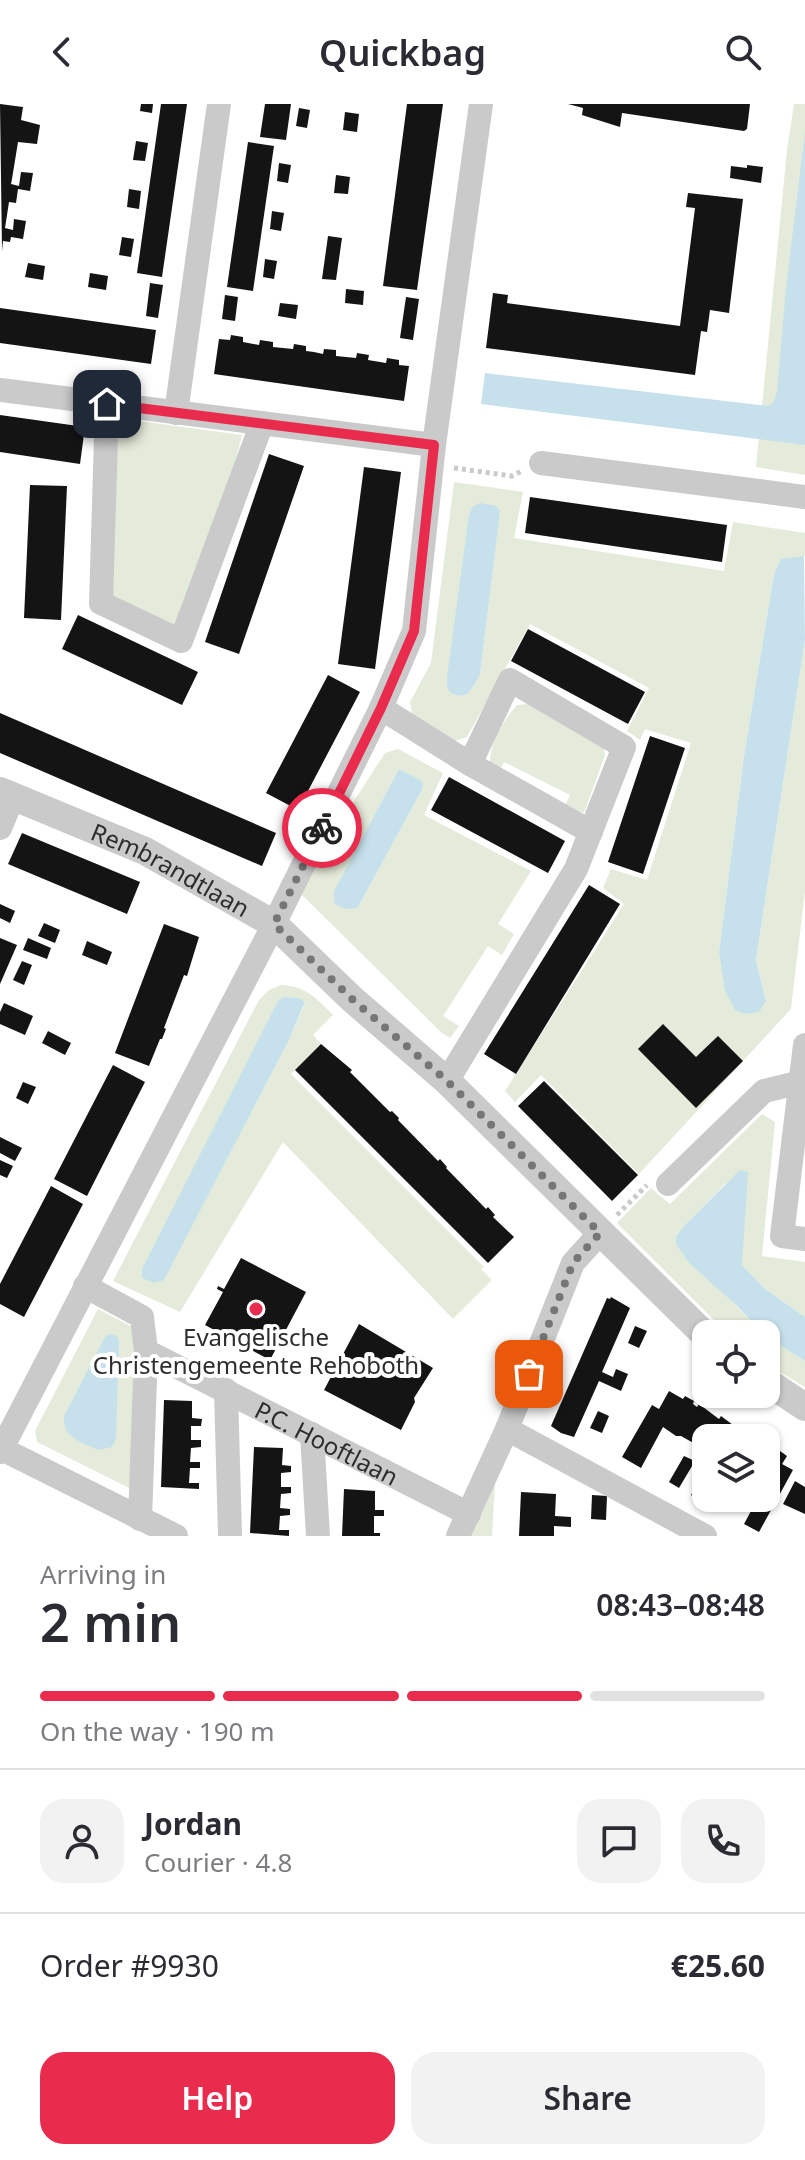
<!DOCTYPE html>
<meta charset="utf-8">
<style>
:root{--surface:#fff;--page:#f2f2f3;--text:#2b2b33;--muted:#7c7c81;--line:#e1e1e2;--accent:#e92b4d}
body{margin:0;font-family:"Noto Sans",sans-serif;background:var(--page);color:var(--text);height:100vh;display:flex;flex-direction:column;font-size:30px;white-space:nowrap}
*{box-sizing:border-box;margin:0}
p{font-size:26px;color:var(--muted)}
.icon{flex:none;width:44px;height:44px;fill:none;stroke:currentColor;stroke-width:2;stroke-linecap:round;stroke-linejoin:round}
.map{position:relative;height:1432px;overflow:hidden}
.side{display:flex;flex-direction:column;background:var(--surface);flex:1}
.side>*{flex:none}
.tools{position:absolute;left:692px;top:1216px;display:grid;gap:16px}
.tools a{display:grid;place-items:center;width:88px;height:88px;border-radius:16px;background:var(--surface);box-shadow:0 2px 6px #0004;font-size:40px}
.pin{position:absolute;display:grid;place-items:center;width:68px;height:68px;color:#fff;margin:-34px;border-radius:16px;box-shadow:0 4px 12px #0006}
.courier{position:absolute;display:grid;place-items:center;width:80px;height:80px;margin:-40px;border:6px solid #e92b4d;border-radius:50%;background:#fff;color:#222;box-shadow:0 2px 10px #0007}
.head em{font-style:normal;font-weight:600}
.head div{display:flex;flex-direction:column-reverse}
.head{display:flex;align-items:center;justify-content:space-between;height:136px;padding:0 40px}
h1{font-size:52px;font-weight:600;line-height:60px}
.bar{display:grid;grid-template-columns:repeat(4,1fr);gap:12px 8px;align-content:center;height:96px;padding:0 40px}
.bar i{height:10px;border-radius:6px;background:var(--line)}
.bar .on{background:var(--accent)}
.bar p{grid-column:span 4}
.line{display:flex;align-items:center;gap:20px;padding:0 40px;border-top:2px solid var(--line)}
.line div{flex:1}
.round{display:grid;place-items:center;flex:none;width:84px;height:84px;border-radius:24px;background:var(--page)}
.action{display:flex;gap:16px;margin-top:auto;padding:16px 40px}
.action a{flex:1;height:92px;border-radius:24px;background:var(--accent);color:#fff;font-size:32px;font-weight:600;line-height:92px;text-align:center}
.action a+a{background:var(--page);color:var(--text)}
header{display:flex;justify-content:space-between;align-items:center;height:104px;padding:0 40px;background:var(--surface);font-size:36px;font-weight:600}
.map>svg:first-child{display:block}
.green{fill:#e5ebda;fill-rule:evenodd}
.water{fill:#c6e1ec}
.building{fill:#141414}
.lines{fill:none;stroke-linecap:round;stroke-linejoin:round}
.path{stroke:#cacaca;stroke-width:5;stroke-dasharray:4 4;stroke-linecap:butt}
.minor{stroke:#cacaca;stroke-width:24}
.tertiary{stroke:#cacaca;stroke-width:28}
.done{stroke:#767676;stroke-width:8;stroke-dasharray:0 14.4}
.route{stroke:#e92b4d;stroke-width:10}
.poi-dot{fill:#e92b4d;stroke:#fff;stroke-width:3}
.labels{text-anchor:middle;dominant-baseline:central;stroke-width:8;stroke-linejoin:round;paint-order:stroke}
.street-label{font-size:24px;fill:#2d2d2d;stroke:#fff}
.poi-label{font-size:24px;fill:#2d2d2d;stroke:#fff}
</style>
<header><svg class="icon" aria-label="back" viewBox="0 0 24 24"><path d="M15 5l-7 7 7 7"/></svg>Quickbag<svg class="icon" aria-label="search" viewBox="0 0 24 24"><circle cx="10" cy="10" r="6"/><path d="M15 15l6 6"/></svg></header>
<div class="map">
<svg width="805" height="1432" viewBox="0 0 805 1432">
<rect width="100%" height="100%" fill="#fff"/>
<path class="green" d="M794 0H805V371L756 363 787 46Z
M110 313 242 331 233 367 181 524 94 494Z
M454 378 523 388 514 434 724 467 733 418 805 429V452L774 470 744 652 719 848 766 896 756 856 805 536V787L791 905 639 1070 541 971 515 998 505 987 624 800 603 784 611 765 647 776 691 639 645 625 640 636 627 627 649 584 530 520 467 633 454 637 413 615 410 598 431 559ZM500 406 480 571 458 592 451 589 447 573Z
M528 600 604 644 605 651 584 709 564 704 570 691 504 658 499 668 490 658C490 638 504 616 517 601Z
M398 645 443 669 424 711 531 767 498 820 514 830 502 851 488 842 443 912 459 922 450 934 442 929 299 788 300 781 385 649ZM399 665 423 684 358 803 334 788Z
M281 881C306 882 316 894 333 911L313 931 321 940 291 970 484 1163 481 1165 492 1176 453 1215 283 1038 180 1208 113 1177 259 896 269 886ZM284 893 300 894 305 899 289 936 164 1175 279 895Z
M762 1010 775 1018 762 1152 805 1158V1213L764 1184 742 1161 726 1079 676 1131V1140L681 1146 764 1230H728L617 1119 651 1084 670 1100Z
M98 1205 136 1225 133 1386 37 1338 35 1327Z
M766 1232 805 1257V1283L766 1260Z
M496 1364 492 1432H466Z"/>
<path class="water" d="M805 28V341L481 300 485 269 768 302 773 299 777 288 786 184Z
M480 399 496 402 500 406 499 416 480 571 468 590 458 592 451 589 447 584V573L469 411 473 402Z
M804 452 805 536 756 856 766 897 759 908 744 910 735 906 725 887 719 848 744 652 774 470 781 455Z
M399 665 422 677 423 684 358 803C349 806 342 806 334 799V787Z
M284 893 300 894 305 898 289 936 164 1176 154 1179 142 1174V1165L279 895Z
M740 1066 748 1068 742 1161 764 1184 805 1213V1257L767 1233 736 1201 689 1159 676 1140V1132L683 1123Z
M110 1230 117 1232 119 1237 116 1335 112 1343 98 1346C81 1338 62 1334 64 1312L105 1233Z"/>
<path class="building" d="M0 0 23 3 21 16 40 21 37 40 18 38 12 75 11 80 19 82 21 68 33 69 30 87 18 85 16 99 9 98 5 124 13 126 14 115 26 117 23 135 11 133 10 138 3 137 2 147Z
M141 0H153L152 9 140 7Z
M161 0H187L162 173 137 169Z
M265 0H291L286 36 260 33Z
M407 0H443L417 186 383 182Z
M568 0H750L747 25 744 27 622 9 620 23 582 11 583 4Z
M299 4 310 6 307 24 296 22Z
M345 8 359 10 357 28 343 26Z
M136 37 148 39 145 57 133 56Z
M248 38 274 42 253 187 227 183Z
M279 59 291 61 288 79 277 77Z
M747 61 763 63 761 79 730 74 731 62 747 64Z
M336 71 350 73 348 90 334 89Z
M129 85 141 87 139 105 127 103Z
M688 89 743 95 729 209 710 206 707 228 701 227 695 271 486 244 493 189 508 191 507 199 680 222 695 104 686 103Z
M272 107 284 109 281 127 270 125Z
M328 132 342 134 336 176 322 175Z
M122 133 134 135 131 153 119 151Z
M265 155 277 157 274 175 263 173Z
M28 159 45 162 43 176 25 173Z
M90 169 108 172 106 186 88 183Z
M150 179 163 181 158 214 146 212Z
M346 185 364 187 363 201 345 199Z
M225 191 238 193 235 217 222 215Z
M406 193 419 195 413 236 400 234Z
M280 199 298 201 296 215 278 212Z
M0 204 156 226 151 260 0 239Z
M231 231 243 233V238L259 241 260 236 273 238V243L293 245 294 240 306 242V247L314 248 323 250 324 245 336 246V252L356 254 357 249 369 251 368 256 386 259 387 254 399 256V261L409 262 404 297 214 270 219 235 230 236Z
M0 311 85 323 80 360 0 348Z
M269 350 304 362 239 550 205 538Z
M364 363 401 368 375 565 338 560Z
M30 381 67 382 61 516 24 514Z
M530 393 727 421 722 458 525 429Z
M78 511 198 568 182 601 62 545Z
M528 525 645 588 628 620 511 557Z
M328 571 360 588 298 706 266 689Z
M0 609 276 729 262 762 0 649Z
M650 632 685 644 643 770 608 758Z
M449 673 565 737 548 769 431 706Z
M22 729 140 778 127 810 8 760Z
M589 781 620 800 516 970 484 950Z
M0 800 15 807 10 819 0 814Z
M44 819 60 826 55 839 38 832Z
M164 820 199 833 187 872 184 871 164 924 166 925 162 935H160L149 962 115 949Z
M0 834 17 841 0 880Z
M28 834 51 844 47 855 23 846Z
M87 837 112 848 107 861 82 851Z
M22 857 32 861 24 881 13 876Z
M4 899 33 912 25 931 0 920V908Z
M663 920 696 953 718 932 743 957 696 1004 638 945Z
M48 927 71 939 65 951 42 939Z
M321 940 352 966 350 968 390 1008 392 1007 399 1014 398 1016 438 1057 440 1055 447 1063 446 1064 486 1105 488 1103 495 1111 493 1113 514 1133 488 1159 295 966Z
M113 961 145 978 87 1092 54 1075Z
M544 977 638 1071 612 1097 518 1002Z
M23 978 36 983 28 1000 16 994Z
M0 1033 22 1044 15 1057 0 1049Z
M0 1056 13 1062 7 1074 0 1071Z
M51 1082 83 1100 24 1213 0 1200V1180Z
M241 1154 306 1188 270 1256 205 1221 223 1188 217 1185 218 1182 224 1185Z
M611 1193 630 1204 602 1268 613 1273 616 1265 628 1270 621 1287 599 1277 574 1333 561 1329 551 1322 607 1194 610 1195Z
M359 1220 433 1264 414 1294 415 1298 401 1326 324 1286Z
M635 1222 647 1227 639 1244 628 1239Z
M669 1287 683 1295 685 1292 694 1297 693 1300 697 1303 699 1300 719 1315 721 1312 741 1327 743 1324 752 1329 750 1334H706V1346L681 1332H676L663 1323 641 1364 622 1353 652 1301 659 1305Z
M164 1296 192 1297V1314L202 1315 201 1322H191V1336H201V1343L191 1344 190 1358H200V1364H190L189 1379H199V1385L161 1383Z
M598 1307 609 1312 602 1329 590 1324Z
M766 1337 787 1352 782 1360 793 1366 759 1428 744 1420 758 1394H766Z
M254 1343 283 1344 282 1361 291 1362V1368L281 1369V1383H291V1389L281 1390 280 1404 290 1405V1411L280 1412 279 1426H289V1432L250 1429Z
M684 1352 695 1357 679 1384 669 1378Z
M706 1364V1388L701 1397 691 1391Z
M795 1377 805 1383V1410L783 1400Z
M344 1385 375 1387V1406H384V1412H374V1429H380V1432H342Z
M521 1388 556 1390 555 1412 571 1413V1423L554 1422V1432H519Z
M592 1391 607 1392 606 1416 591 1415Z
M718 1394H731L723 1408 713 1403Z"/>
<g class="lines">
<path class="path" d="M454 364 512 372 522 367
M617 1111 647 1081"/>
<g class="minor">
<path d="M0 286 434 341"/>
<path d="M107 300 101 499 181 537 262 319"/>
<path d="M176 309 219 0"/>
<path d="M541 359 805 393"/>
<path d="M381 604 470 660 591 728"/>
<path d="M0 724 13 693"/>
<path d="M805 941 782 1132 805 1135"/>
<path d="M447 977 576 765 624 643 510 576 470 660"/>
<path d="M668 1080 764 987 801 978"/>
<path id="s1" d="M85 1182 142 1213 146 1247 469 1410"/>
<path d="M226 1286 230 1432"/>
<path d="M507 1325 705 1432"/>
<path d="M312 1330 318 1432"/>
<path d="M0 1344 176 1432"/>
<path d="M0 1348 274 820 381 604 414 527 434 341 481 0"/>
<path d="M140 1415 146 1247"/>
<path d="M458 1432 507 1325 573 1159 600 1129"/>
</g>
<g class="tertiary">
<path id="s2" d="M0 687 145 747 274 820 352 895 447 977 706 1232"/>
<path d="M766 1277 805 1303"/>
</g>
</g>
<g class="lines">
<path class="done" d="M322 724 274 820 352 895 447 977 600 1129 573 1159 529 1270"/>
<path class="route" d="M107 300 434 341 414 527 381 604 322 724"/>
</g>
<circle class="poi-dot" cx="256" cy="1205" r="8"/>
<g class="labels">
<g class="street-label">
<text stroke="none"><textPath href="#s2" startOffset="188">Rembrandtlaan</textPath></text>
<text stroke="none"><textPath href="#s1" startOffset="302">P.C. Hooftlaan</textPath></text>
</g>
<g class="poi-label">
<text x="256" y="1232">Evangelische<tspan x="256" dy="28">Christengemeente Rehoboth</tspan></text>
</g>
</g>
</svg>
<div class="tools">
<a><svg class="icon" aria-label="locate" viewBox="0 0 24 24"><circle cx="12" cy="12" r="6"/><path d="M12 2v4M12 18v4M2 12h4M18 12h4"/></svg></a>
<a><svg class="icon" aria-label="layers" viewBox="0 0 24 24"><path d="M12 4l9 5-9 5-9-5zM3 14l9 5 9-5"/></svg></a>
</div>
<div class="pin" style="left:529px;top:1270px;background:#ea580c"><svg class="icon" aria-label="bag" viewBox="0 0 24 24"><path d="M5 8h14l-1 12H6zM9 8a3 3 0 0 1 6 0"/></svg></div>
<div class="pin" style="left:107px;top:300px;background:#1f2937"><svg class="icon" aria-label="home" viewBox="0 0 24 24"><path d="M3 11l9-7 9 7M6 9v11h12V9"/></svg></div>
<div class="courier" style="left:322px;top:724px"><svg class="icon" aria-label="bike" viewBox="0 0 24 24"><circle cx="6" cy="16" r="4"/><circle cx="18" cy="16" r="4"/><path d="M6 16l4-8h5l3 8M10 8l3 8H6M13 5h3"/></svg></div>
</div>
<section class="side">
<div class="head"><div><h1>2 min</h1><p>Arriving in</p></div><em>08:43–08:48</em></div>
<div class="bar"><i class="on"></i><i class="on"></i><i class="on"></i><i></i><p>On the way · 190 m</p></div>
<div class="line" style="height:144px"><a class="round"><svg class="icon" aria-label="person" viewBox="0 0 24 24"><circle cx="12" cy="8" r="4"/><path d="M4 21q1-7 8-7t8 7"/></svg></a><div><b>Jordan</b><p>Courier · 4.8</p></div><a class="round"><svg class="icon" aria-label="chat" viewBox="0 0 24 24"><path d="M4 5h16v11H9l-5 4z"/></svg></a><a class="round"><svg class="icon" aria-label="phone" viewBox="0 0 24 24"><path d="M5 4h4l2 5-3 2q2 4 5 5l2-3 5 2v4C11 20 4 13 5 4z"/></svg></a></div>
<div class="line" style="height:104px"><div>Order #9930</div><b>€25.60</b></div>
<div class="action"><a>Help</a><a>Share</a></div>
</section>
